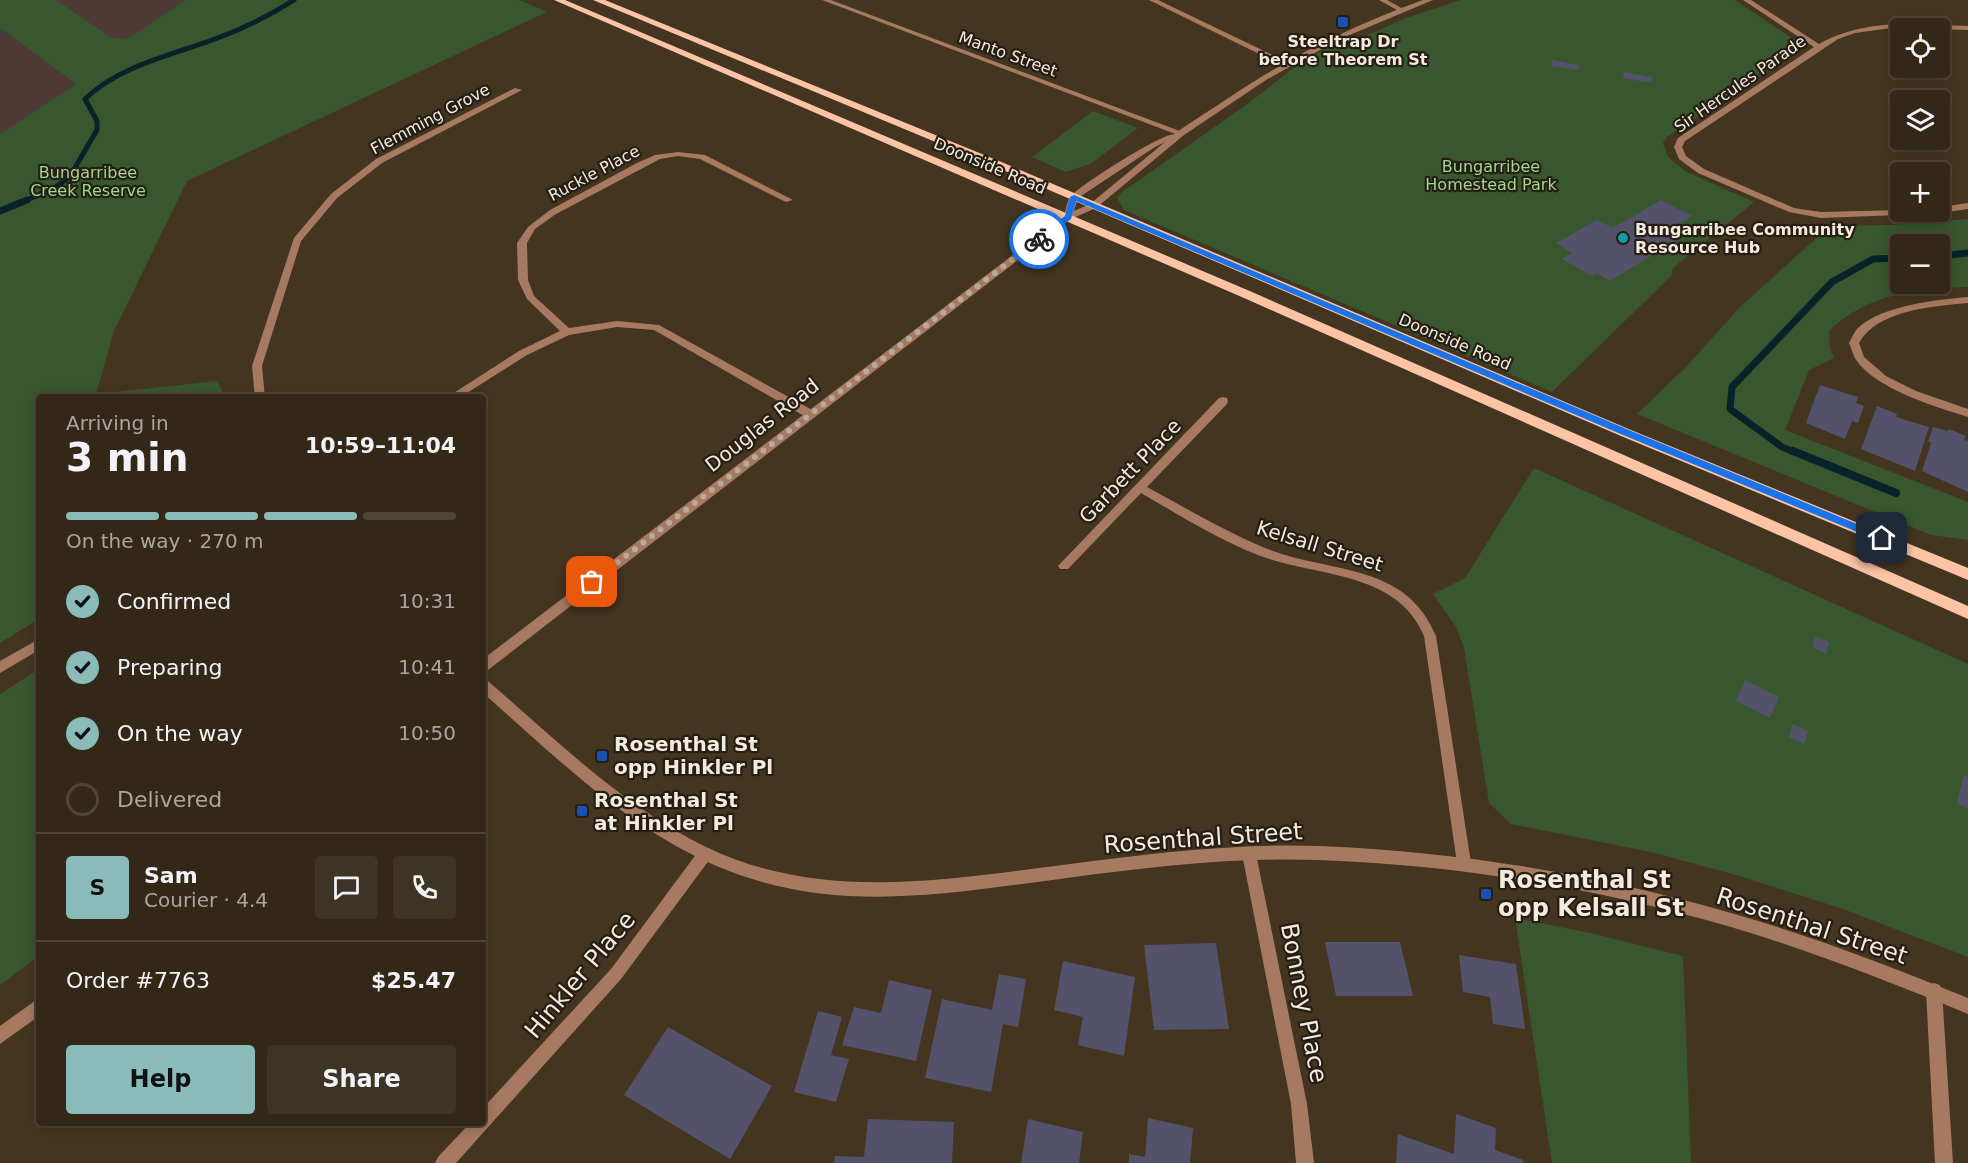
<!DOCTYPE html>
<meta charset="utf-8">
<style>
:root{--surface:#332818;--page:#3e3425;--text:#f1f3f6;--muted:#a9a6a2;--line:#4e4437;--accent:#8bbbb9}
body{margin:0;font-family:"DejaVu Sans",sans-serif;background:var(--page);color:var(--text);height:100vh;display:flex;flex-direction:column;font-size:22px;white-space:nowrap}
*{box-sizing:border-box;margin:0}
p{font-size:20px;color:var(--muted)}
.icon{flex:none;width:33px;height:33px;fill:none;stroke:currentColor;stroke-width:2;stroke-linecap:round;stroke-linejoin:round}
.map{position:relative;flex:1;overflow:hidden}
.panel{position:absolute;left:36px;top:394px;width:450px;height:732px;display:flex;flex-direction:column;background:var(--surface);border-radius:6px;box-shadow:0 3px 15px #0003,0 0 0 2px var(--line)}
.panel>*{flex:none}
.fabs{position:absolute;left:1890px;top:18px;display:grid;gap:12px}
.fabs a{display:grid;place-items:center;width:60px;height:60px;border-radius:6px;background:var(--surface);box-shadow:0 3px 15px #0003,0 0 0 2px var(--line);font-size:30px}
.pin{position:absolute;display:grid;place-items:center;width:51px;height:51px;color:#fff;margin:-26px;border-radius:12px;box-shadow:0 3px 9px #0006}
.courier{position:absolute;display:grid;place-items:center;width:60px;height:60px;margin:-30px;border:4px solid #1a73e8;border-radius:50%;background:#fff;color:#222;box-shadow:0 2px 8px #0007}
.overview em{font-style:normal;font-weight:700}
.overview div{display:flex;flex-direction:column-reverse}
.overview{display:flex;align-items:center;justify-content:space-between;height:102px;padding:0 30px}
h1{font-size:39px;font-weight:700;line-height:45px}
.bar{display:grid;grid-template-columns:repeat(4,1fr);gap:9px 6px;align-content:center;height:72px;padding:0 30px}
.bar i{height:8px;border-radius:4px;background:var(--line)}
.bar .active{background:var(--accent)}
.bar p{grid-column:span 4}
.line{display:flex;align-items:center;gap:15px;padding:0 30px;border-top:2px solid var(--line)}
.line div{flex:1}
.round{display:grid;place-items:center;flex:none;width:63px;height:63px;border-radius:6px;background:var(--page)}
ol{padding:0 30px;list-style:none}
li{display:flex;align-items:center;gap:18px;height:66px}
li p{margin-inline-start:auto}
li .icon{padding:6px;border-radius:50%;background:var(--accent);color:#111;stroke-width:4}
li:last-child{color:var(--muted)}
li i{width:33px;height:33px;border:3px solid var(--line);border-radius:50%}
.primary-button{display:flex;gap:12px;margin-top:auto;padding:12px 30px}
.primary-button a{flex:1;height:69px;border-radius:6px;background:var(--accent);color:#111;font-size:24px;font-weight:700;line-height:69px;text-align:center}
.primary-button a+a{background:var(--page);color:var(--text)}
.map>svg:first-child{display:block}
.industrial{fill:#4f3a38}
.green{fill:#38572e;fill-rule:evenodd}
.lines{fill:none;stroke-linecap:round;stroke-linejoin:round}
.stream-far2{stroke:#06232a;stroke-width:5}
.stream-far1{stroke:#06232a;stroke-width:7}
.stream{stroke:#06232a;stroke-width:8}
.building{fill:#54516a}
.minor{fill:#a77960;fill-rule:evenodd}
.tertiary{fill:#a77960;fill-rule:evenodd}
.primary{fill:#fcc3a5;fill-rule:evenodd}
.route{fill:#1a73e8}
.done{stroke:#b6ab9c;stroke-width:6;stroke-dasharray:0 10.8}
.transit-dot{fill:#1a4fb4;stroke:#251e15;stroke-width:2}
.culture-dot{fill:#0f9aa8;stroke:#251e15;stroke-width:2}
.labels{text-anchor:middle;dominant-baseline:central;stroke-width:4.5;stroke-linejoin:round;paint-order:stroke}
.far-poi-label{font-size:16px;font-weight:bold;fill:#f4ebde;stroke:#251e15}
.far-street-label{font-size:16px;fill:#f4ebde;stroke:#251e15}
.far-park-label{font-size:16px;fill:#9ed88b;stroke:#251e15}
.street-label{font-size:20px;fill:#f4ebde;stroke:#251e15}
.poi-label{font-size:20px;font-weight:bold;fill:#f4ebde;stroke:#251e15;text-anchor:start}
.near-street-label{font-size:24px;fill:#f4ebde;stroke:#251e15}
.near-poi-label{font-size:24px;font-weight:bold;fill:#f4ebde;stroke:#251e15;text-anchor:start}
</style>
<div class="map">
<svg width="1968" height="1163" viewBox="0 0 1968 1163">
<rect width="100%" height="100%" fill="#443520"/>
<path class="industrial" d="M56 0H186L127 39 111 37Z
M0 28 76 84 0 134Z"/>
<path class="green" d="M0 0H56L111 37 127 39 186 0H519L547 12 187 181 114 331 96 394 217 381 225 397 39 398V619L0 643V134L76 84 0 28Z
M1461 0H1735L1799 43V47L1667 137 1663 143 1668 157 1685 171 1754 202 1673 268 1671 276 1552 392 1124 210 1117 198 1122 192C1165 162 1208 132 1250 102 1275 84 1317 43 1348 44L1406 18Z
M1093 111 1138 128 1092 163 1066 172 1032 157Z
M1968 219V287C1917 288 1867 294 1829 331L1830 349 1834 358 1809 370 1785 430 1968 502V540L1931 535 1637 414 1687 366 1740 307 1830 226 1891 225ZM1900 244H1940V284H1900Z
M1534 468 1968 664V957L1843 909 1736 875 1651 852 1511 824 1489 803 1464 648 1456 627 1433 594 1465 578Z
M39 669V956L0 985V694Z
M1515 918 1590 933 1683 956 1691 1163H1552Z"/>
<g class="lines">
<path class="stream-far2" d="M24 201 49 191 69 178 97 130V121L85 99C119 66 172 55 215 39 243 29 269 16 294 0"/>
<path class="stream-far1" d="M0 211 27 200
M1940 256 1968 253
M1797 453 1782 447 1730 409 1732 387 1832 282 1873 259 1900 258"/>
<path class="stream" d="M1793 451 1896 493"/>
</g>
<path class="building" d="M1552 60 1579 65 1578 70 1551 66Z
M1624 72 1652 77 1651 83 1623 78Z
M1661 200 1692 216 1681 223 1684 224 1680 226 1690 232 1610 281 1597 273 1592 276 1562 259 1572 253 1556 243 1597 220 1613 228Z
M1820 385 1858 397 1856 403 1864 406 1858 423 1852 421 1845 439 1806 423Z
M1877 406 1897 414 1896 417 1929 427 1915 471 1861 449Z
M1933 427 1948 431 1949 429 1966 436 1964 440 1968 441V492L1922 471 1931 443 1928 441Z
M1815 636 1829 642 1826 654 1812 647Z
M1745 680 1779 697 1770 718 1736 701Z
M1793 724 1808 731 1804 744 1789 737Z
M1964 775 1968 777V809L1957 803Z
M1325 942H1400L1413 996H1336Z
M1216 943 1229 1029 1154 1030 1144 945Z
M1459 955 1516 964 1525 1029 1493 1024 1490 997 1463 992Z
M1063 961 1135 977 1124 1056 1078 1045 1083 1017 1054 1010Z
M999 974 1026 979 1018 1027 1003 1024 991 1092 925 1078 942 999 992 1010Z
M889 980 932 990 916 1061 842 1045 854 1007 881 1013Z
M818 1011 842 1017 831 1055 849 1059 836 1102 794 1092Z
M668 1027 772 1086 730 1159 624 1095Z
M1456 1114 1496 1128 1495 1150 1523 1160V1163H1396L1398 1134 1454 1154Z
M1148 1118 1193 1128 1190 1163H1129V1154L1145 1157Z
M868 1119 954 1122 952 1163H834L835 1156 864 1157Z
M1028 1119 1083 1132 1079 1163H1021Z"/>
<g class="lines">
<path class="minor" d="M822 0H831L1185 133 1178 135Z
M1149 0H1158L1291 64 1284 66Z
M1379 0H1387L1405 10 1399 11Z
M1743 0H1751L1819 44C1865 18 1917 24 1968 26V30L1891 28 1855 33 1838 39 1685 141 1682 147 1686 156 1704 169 1794 208 1821 212 1900 210 1926 212 1925 214 1821 218 1789 212 1698 173 1679 159 1674 147 1678 138 1814 47Z
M515 88 522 90 382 163 337 198 301 241 262 366 265 398H255L252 366 294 238 331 194 376 159Z
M678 152 705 155 793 200 786 202 700 159 678 156 660 159 556 214 535 229 527 243 528 280 534 296 569 328 617 321 659 325 814 411 815 414 814 417H806L654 330 617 327 569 335 527 355 459 398H446L519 351 560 331 527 299 518 280 517 243 528 227 550 210 637 163 655 155Z
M1968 203V209L1940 213 1937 212H1940V207Z
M1968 297V303C1934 306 1877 310 1859 343L1864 357 1886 376 1916 391 1968 409V417C1936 407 1876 389 1856 360 1853 355 1851 348 1849 343 1852 338 1855 330 1859 327 1884 305 1936 300 1968 297Z
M1223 397 1227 398 1228 401 1227 404 1147 487C1186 508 1224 531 1265 548 1329 574 1405 561 1436 636L1471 863 1469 868 1464 870 1459 868 1457 863 1424 636C1397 570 1314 577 1258 555 1217 539 1179 515 1141 493L1068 569H1060L1058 566 1219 398Z
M39 639V650L0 673V661Z
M705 847 710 849 712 854 710 859 621 979 456 1163H435L438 1157 469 1124H483V1108L611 969 700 849Z
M1249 847 1254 849 1256 854 1307 1104 1314 1163H1296L1291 1104 1242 854 1244 849Z
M1934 983 1940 985 1942 991 1953 1163H1935L1926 991 1928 985Z"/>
<path class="tertiary" d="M1423 0H1433L1340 39 1266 80 1184 135 1096 208 1071 219 488 670 483 671V659L1064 216C1066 209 1067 199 1073 194 1086 182 1160 134 1175 134 1190 122 1208 112 1224 101 1287 58 1351 26 1423 0ZM1165 142 1090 204 1074 211 1078 198 1155 147Z
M483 680 488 681C557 741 623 806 706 847 822 903 948 879 1070 864 1153 853 1237 843 1321 846 1460 852 1597 874 1731 913 1812 936 1890 966 1968 998V1014C1890 982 1812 951 1731 927 1596 888 1458 865 1319 860 1234 857 1150 867 1067 878 936 895 819 918 695 856 615 816 550 752 483 693Z
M39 998V1016L0 1044V1026Z"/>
<path class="primary" d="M554 0H565L1252 292 1968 606V619L1244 298Z
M593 0H605L999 161 1631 430 1968 568V580L1621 436 991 165Z"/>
</g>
<path class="route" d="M1074 195 1629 430 1886 536 1887 538 1882 542 1879 541 1623 435 1076 201 1071 219 1041 241H1036V238L1065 216 1070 197Z"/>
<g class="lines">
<path class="done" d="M592 582 1039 239"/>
</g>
<g class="transit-dot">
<rect x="1337" y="16" width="12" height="12" rx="3"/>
<rect x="596" y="750" width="12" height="12" rx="3"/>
<rect x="576" y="805" width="12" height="12" rx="3"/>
<rect x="1480" y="888" width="12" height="12" rx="3"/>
</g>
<circle class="culture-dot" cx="1623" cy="238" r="6"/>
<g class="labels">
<g class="far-poi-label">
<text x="1343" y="41">Steeltrap Dr<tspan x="1343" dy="18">before Theorem St</tspan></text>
<text x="1635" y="229" text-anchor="start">Bungarribee Community<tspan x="1635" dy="18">Resource Hub</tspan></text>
</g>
<g class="far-street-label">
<text transform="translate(1008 54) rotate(20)">Manto Street</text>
<text transform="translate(1740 84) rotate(-35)">Sir Hercules Parade</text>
<text transform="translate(430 119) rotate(-28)">Flemming Grove</text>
<text transform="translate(990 166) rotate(23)">Doonside Road</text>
<text transform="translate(594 173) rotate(-28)">Ruckle Place</text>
<text transform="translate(1455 342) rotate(23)">Doonside Road</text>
</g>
<g class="far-park-label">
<text x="1491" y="166">Bungarribee<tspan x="1491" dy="18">Homestead Park</tspan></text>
<text x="88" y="172">Bungarribee<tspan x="88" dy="18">Creek Reserve</tspan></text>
</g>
<g class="street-label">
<text transform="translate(762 425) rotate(-38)">Douglas Road</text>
<text transform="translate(1130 471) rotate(-46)">Garbett Place</text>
<text transform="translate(1320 546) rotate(17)">Kelsall Street</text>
</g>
<g class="poi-label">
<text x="614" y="744">Rosenthal St<tspan x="614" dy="23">opp Hinkler Pl</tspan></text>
<text x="594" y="800">Rosenthal St<tspan x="594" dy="23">at Hinkler Pl</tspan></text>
</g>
<g class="near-street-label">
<text transform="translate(1203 838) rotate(-4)">Rosenthal Street</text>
<text transform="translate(1812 926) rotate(18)">Rosenthal Street</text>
<text transform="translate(580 975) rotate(-50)">Hinkler Place</text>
<text transform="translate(1304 1003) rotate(79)">Bonney Place</text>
</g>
<g class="near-poi-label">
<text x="1498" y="880">Rosenthal St<tspan x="1498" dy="28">opp Kelsall St</tspan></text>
</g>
</g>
</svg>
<div class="fabs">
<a><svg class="icon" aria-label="locate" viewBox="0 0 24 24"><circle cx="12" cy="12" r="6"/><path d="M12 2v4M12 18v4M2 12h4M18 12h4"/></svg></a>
<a><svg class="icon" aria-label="layers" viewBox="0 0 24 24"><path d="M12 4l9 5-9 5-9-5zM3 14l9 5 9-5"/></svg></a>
<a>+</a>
<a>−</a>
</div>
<div class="pin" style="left:592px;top:582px;background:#ea580c"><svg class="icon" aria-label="bag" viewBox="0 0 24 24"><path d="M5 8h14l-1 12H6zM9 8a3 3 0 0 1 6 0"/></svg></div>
<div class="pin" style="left:1882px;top:538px;background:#1f2937"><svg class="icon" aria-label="home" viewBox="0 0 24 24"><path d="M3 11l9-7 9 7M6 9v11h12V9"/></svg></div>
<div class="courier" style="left:1039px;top:239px"><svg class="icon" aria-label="bike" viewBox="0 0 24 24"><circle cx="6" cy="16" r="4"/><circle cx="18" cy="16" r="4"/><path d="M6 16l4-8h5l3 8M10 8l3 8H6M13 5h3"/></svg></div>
<section class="panel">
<div class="overview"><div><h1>3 min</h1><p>Arriving in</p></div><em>10:59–11:04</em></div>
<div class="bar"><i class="active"></i><i class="active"></i><i class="active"></i><i></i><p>On the way · 270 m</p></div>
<ol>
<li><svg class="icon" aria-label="check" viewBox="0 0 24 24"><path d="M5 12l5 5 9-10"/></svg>Confirmed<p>10:31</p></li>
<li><svg class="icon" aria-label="check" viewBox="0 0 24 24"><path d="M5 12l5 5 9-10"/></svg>Preparing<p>10:41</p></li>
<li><svg class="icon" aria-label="check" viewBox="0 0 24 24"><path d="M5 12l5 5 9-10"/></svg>On the way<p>10:50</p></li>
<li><i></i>Delivered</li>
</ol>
<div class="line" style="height:108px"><b class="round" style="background:var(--accent);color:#111">S</b><div><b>Sam</b><p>Courier · 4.4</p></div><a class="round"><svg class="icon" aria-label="chat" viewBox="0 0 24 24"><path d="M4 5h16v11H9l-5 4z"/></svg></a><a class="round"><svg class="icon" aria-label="phone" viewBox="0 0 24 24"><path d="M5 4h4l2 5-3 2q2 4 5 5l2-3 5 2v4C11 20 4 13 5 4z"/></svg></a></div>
<div class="line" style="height:78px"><div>Order #7763</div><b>$25.47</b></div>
<div class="primary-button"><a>Help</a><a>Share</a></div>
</section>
</div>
